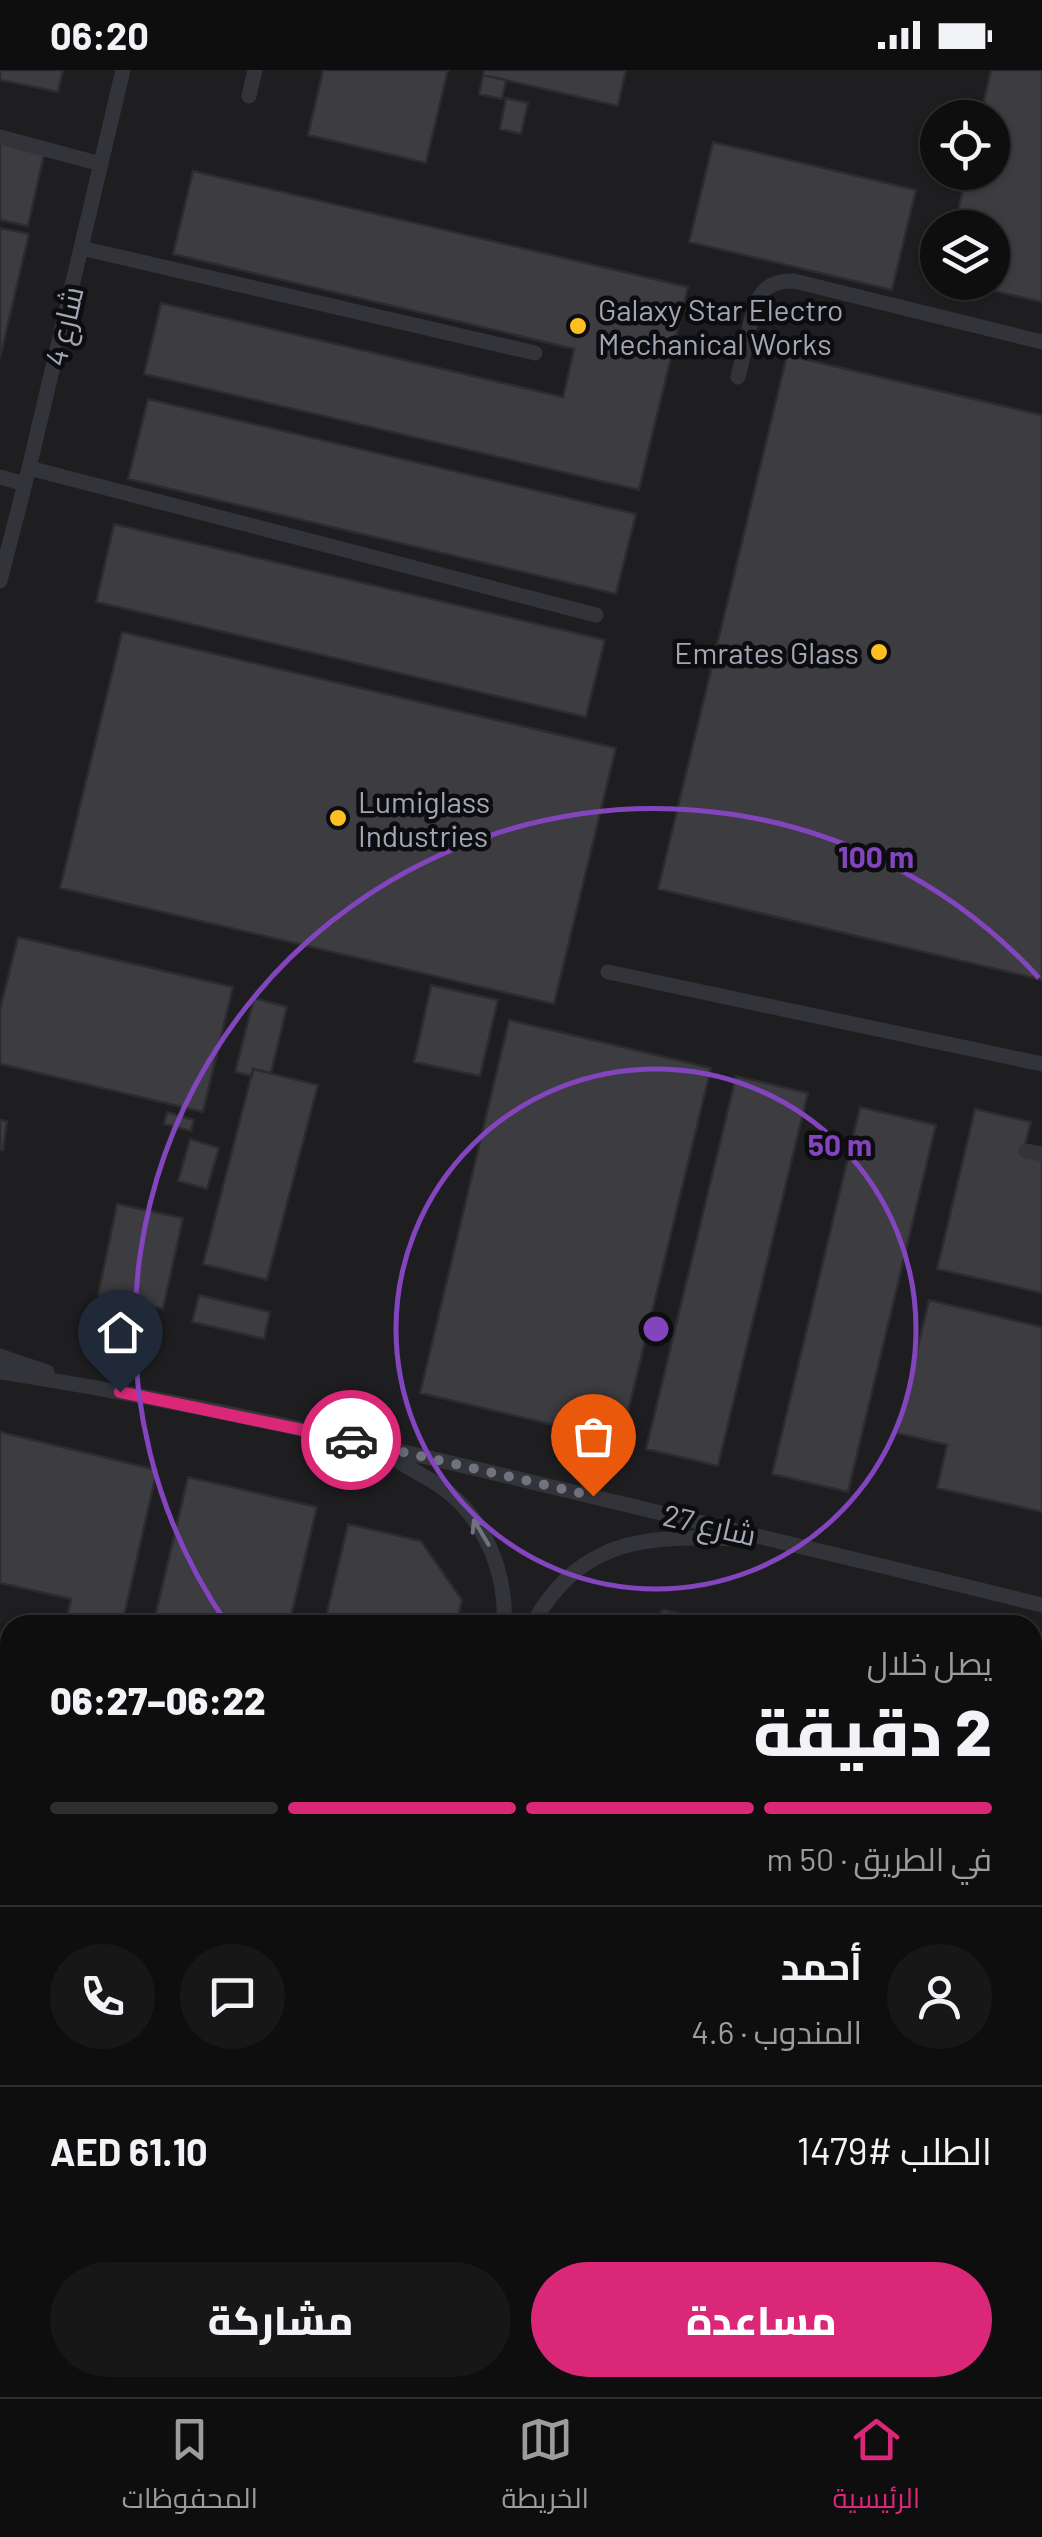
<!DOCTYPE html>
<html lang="ar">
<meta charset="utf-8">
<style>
:root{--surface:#0e0e0f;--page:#171718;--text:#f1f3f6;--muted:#9b9c9e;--line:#2e2e2f;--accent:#db2777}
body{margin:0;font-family:Barlow,Cairo,sans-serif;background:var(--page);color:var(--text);direction:rtl;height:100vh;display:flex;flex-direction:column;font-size:38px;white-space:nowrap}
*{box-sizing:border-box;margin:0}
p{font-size:32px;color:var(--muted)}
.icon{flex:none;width:55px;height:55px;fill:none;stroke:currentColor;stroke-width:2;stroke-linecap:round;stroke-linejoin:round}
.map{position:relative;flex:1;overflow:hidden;direction:ltr}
.drawer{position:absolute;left:0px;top:1545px;width:1042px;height:782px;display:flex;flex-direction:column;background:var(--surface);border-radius:30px 30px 0 0;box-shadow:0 2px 8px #0004,0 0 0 2px var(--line);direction:rtl}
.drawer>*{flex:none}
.fabs{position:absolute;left:920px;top:30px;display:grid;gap:20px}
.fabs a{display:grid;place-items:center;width:90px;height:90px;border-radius:50%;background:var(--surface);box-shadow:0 2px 8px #0004,0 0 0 2px var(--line);font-size:50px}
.pin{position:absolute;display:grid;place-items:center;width:85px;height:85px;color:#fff;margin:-102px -42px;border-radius:50% 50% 50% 0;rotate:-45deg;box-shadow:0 0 10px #0007}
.pin .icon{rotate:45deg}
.courier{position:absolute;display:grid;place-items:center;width:100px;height:100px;margin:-50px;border:8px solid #db2777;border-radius:50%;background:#fff;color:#222;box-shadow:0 2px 12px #0007}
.summary em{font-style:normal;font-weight:800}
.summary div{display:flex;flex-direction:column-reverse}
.summary{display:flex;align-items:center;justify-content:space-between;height:170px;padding:0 50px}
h1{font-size:65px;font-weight:800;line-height:75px}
.bar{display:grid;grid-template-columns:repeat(4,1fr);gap:15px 10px;align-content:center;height:120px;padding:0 50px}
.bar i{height:12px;border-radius:8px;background:var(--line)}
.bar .current{background:var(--accent)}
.bar p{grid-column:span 4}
.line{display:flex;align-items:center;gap:25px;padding:0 50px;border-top:2px solid var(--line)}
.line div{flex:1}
.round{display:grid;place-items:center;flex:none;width:105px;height:105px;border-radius:52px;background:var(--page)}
.button{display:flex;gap:20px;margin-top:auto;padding:20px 50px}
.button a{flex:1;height:115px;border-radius:60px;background:var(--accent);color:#fff;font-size:40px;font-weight:800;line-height:115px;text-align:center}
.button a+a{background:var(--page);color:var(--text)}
.status{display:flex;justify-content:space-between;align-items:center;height:70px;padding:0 50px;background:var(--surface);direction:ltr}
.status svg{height:28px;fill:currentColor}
.tab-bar{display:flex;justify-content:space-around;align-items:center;height:140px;border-top:2px solid var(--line);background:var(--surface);font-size:28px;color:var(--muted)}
.tab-bar a{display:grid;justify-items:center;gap:5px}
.tab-bar .current{color:var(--accent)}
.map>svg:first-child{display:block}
.built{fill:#1e1e21;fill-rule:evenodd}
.building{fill:#3c3c41;stroke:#2c2c30;stroke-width:2.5}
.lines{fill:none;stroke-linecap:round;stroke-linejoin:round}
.service{stroke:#333439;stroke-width:15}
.oneway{stroke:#70737d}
.done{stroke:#70737d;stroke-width:10;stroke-dasharray:0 18}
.route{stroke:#db2777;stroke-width:12}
.ring{fill:none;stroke:#8345bd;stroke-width:5}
.poi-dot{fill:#febf20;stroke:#0d0d0f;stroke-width:4}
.labels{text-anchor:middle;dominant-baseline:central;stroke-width:9;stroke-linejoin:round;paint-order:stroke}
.poi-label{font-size:30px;fill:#a2a7b5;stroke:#0d0d0f;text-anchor:start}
.street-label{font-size:30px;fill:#a2a7b5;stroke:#0d0d0f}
.centre{fill:#8345bd;stroke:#0d0d0f;stroke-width:5}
.ring-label{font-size:30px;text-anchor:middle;font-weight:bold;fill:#8345bd;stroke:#0d0d0f;stroke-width:9;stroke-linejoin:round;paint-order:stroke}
</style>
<div class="status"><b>06:20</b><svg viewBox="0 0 49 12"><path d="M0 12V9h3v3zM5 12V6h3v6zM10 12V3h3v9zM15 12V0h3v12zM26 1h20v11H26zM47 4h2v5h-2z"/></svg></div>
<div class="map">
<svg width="1042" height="2327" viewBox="0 0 1042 2327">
<rect width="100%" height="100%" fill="#121214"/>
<path class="built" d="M0 0H1042V2327H0ZM938 48H992V102H938ZM938 158H992V212H938ZM10 1555H1032V2318H10Z"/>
<path class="building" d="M0 0H63L58 22 0 10Z
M323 0H448L426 93 308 65Z
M484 0H626L618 36 483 5Z
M991 0H1042V232L956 212H992V158H954L967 102H992V48H980Z
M483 5 506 10 502 29 479 24Z
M506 28 528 33 521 64 500 59Z
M0 70 45 80 28 156 0 150Z
M713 72 916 120 892 220 689 172Z
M193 101 688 217 639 420 144 304 161 233 563 327 574 279 173 184Z
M0 158 29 164 0 288Z
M787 285 1042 345V910L658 819Z
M148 329 636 444 616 524 128 409Z
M114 454 605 570 586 647 96 532Z
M122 562 616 678 554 934 60 818Z
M18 867 233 917 203 1042 0 994V939Z
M431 915 498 930 480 1006 414 992Z
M254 928 287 937 271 1003 253 999 252 1006 235 1002Z
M509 950 711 998 621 1371 420 1323Z
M253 999 318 1015 267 1210 203 1194Z
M736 1006 808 1023 718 1396 646 1379Z
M860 1037 936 1055 848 1422 772 1404Z
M975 1039 1031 1052 1023 1082 1042 1086V1223L937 1199Z
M167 1042 194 1050 191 1061 164 1054Z
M0 1050 7 1051 3 1080H0Z
M190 1069 219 1078 207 1119 178 1111Z
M117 1134 183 1148 163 1239 98 1225Z
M199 1225 270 1242 264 1269 192 1252Z
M929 1230 1042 1257V1442L937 1418 947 1375 897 1363Z
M0 1362 157 1400 122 1555H65L71 1529 0 1513Z
M188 1407 317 1437 289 1555H153Z
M348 1454 421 1471 462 1530 456 1555H324Z
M664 1540 733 1555H643Z
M0 1575 10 1577V1734L0 1731V1642L4 1626H0Z
M1032 1622 1042 1624V1935L1032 1933Z
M0 1748 10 1750V1831L0 1829Z
M0 1879 10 1882V2024L4 2047 0 2046Z
M1032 1954 1042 1956V2119L1032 2117Z
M10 2159V2201L1 2199Z
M1032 2180 1042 2182V2198L1032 2238Z
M0 2240 10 2243V2318H282L280 2327H0Z
M603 2318H756L753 2327H644Z
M788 2318H1014L1011 2327H829Z"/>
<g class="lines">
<path class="service" d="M249 26 255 0
M0 67 101 94
M81 178 535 283
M738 307C742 291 746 275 749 259 756 231 760 210 794 211L1042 272
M29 398 596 545
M0 407 25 414
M0 511 29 398 123 0
M608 902 1042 994
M1026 1081 1042 1084
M0 1286 47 1302
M0 1302C175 1329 347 1368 519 1409 694 1450 868 1492 1042 1535
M383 1383C401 1393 419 1403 437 1414 483 1444 507 1501 504 1555
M532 1555C584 1462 655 1466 748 1469
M340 2327 342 2318"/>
</g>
<defs><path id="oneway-shaft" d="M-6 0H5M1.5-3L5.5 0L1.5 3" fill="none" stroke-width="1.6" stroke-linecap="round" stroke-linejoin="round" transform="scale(2.5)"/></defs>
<use class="oneway" href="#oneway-shaft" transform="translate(481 1462) rotate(-121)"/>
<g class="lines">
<path class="done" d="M351 1370 593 1426"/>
<path class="route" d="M120 1322 351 1370"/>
</g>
<g class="ring">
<circle cx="656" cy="1259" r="260"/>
<path d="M227 1554A520 520 0 0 1 1039 908"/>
</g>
<g class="poi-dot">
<circle cx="578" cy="256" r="10"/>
<circle cx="879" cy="582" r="10"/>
<circle cx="338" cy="748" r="10"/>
</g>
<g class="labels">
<g class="poi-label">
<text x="598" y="239">Galaxy Star Electro<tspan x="598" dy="34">Mechanical Works</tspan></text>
<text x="859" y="582" text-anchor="end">Emrates Glass</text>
<text x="358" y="731">Lumiglass<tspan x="358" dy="34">Industries</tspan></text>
</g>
<g class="street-label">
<text transform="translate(63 256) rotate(-77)">شارع 4</text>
<text transform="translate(710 1454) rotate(13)">شارع 27</text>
</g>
</g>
<circle cx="656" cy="1259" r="15" class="centre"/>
<g class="ring-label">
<text x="876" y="798">100 m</text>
<text x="840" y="1086">50 m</text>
</g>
</svg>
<div class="fabs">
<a><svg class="icon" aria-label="locate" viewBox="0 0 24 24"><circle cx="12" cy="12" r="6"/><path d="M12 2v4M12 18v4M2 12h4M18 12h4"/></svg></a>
<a><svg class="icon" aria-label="layers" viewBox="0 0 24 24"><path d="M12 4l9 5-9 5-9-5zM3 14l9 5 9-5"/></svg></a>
</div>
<div class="pin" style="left:593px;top:1426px;background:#ea580c"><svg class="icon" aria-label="bag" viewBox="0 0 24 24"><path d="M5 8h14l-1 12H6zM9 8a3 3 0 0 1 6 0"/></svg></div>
<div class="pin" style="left:120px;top:1322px;background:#1f2937"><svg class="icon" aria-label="home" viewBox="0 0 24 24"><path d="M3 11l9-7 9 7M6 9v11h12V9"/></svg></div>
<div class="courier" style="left:351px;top:1370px"><svg class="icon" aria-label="car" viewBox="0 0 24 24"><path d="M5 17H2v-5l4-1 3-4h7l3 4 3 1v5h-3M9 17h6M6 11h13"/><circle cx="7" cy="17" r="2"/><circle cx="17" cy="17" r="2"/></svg></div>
<section class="drawer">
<div class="summary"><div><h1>2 دقيقة</h1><p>يصل خلال</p></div><em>06:22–06:27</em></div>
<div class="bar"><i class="current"></i><i class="current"></i><i class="current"></i><i></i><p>في الطريق · 50 m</p></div>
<div class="line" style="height:180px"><a class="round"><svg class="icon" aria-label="person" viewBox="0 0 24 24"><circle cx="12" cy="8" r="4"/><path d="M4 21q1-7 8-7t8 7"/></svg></a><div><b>أحمد</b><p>المندوب · 4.6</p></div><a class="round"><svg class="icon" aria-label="chat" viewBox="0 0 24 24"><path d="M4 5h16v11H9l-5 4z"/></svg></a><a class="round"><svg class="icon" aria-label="phone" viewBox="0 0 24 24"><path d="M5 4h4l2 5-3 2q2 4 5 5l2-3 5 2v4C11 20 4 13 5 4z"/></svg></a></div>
<div class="line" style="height:130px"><div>الطلب #1479</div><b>AED 61.10</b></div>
<div class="button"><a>مساعدة</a><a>مشاركة</a></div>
</section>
</div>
<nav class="tab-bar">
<a class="current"><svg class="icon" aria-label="home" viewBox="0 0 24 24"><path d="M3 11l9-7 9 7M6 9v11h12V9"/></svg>الرئيسية</a>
<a><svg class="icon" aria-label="map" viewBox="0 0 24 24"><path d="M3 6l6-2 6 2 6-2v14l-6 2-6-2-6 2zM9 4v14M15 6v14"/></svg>الخريطة</a>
<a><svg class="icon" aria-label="saved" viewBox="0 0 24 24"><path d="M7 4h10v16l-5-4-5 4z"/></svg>المحفوظات</a>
</nav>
